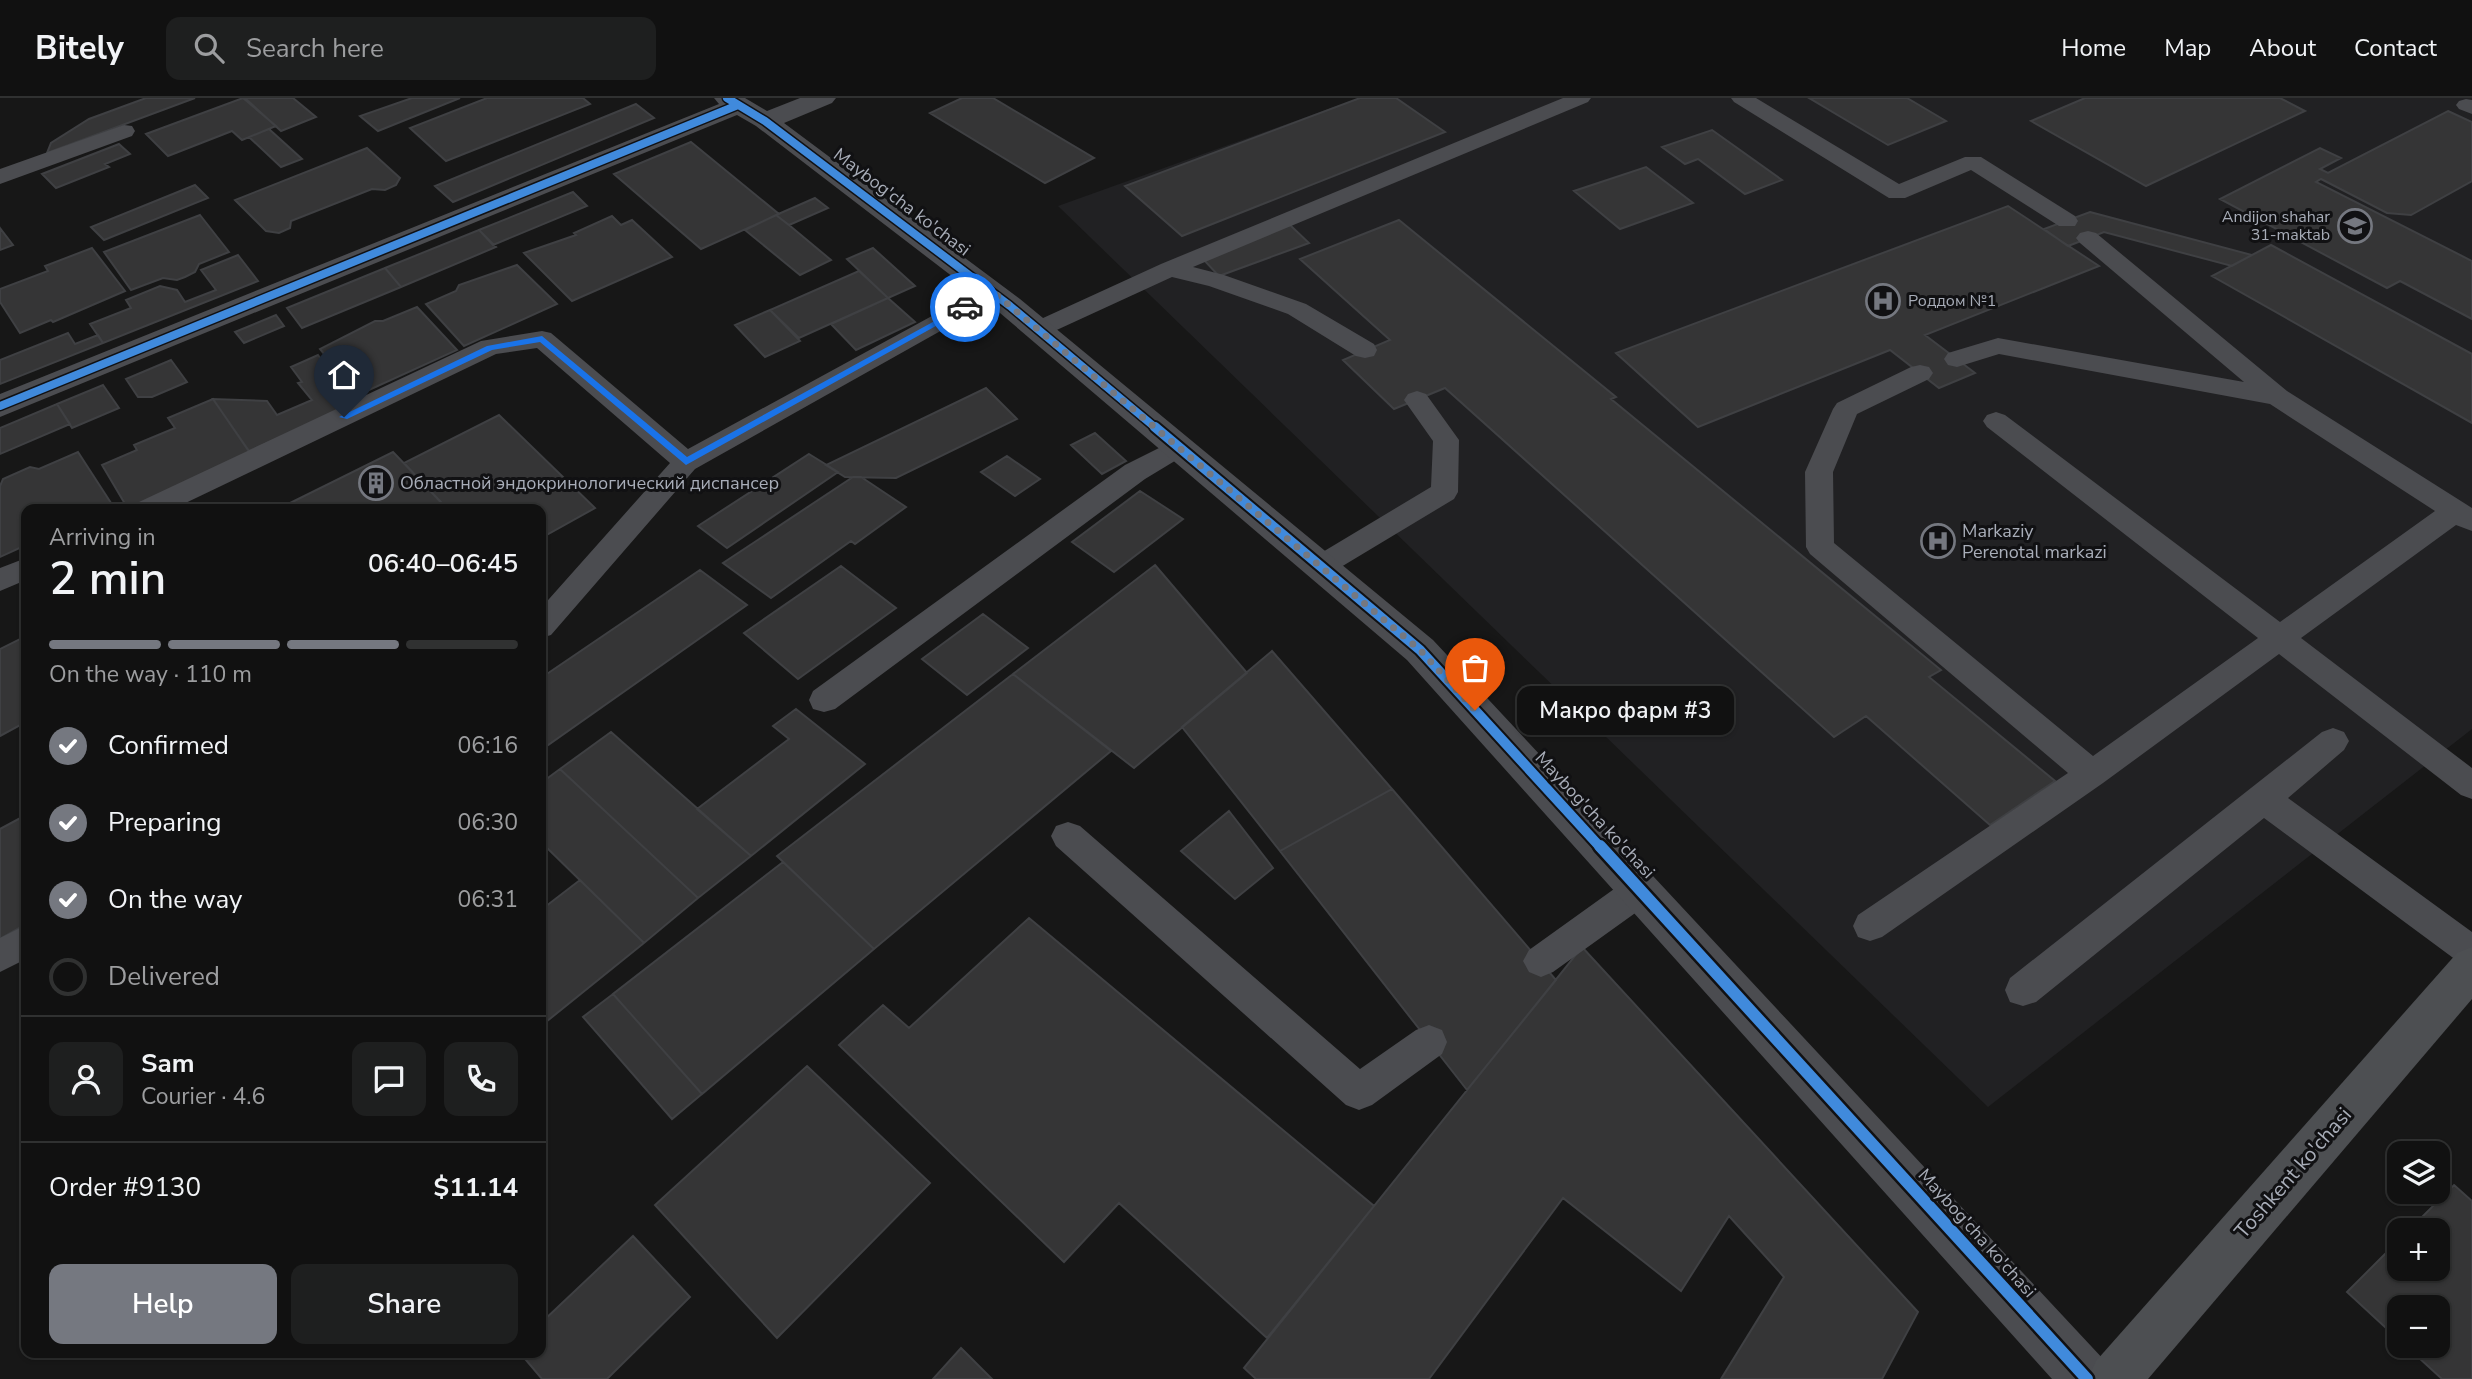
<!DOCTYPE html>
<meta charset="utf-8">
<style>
:root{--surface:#111;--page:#1e1f1f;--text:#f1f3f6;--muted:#9c9d9f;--line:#303131;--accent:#757880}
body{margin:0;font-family:"Nunito Sans",sans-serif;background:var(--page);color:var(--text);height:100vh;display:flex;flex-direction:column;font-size:26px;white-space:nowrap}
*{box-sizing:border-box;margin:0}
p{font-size:23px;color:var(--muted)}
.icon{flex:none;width:38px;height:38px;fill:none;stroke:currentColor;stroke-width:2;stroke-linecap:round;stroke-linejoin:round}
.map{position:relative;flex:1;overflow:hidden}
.details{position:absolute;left:21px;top:406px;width:525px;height:854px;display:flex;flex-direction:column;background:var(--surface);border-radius:14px;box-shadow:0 2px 5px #0004,0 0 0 2px var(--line)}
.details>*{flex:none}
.controls{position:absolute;left:2387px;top:1043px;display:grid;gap:14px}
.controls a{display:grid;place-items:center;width:63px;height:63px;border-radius:14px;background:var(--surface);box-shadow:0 2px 5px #0004,0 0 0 2px var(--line);font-size:35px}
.pin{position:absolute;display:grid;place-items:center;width:60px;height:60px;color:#fff;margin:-72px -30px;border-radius:50% 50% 50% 0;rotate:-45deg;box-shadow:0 0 7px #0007}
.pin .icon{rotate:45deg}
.courier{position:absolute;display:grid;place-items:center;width:70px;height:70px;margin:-35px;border:5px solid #1a73e8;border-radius:50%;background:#fff;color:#222;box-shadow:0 2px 9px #0007}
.bubble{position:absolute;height:49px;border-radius:14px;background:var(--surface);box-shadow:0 2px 5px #0004,0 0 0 2px var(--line);font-size:23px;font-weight:600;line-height:49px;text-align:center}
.head em{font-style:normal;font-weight:600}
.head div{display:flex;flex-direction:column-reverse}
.head{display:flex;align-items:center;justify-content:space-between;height:119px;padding:0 28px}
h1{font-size:46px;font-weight:600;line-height:52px}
.bar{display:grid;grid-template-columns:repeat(4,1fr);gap:10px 7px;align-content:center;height:84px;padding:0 28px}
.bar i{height:9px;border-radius:5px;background:var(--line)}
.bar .selected{background:var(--accent)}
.bar p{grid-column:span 4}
.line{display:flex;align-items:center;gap:18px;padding:0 28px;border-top:2px solid var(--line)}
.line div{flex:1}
.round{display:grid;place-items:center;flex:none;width:74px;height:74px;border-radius:14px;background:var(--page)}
ol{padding:0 28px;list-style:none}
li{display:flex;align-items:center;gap:21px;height:77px}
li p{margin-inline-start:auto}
li .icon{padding:7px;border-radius:50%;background:var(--accent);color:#fff;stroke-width:4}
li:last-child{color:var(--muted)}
li i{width:38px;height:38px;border:4px solid var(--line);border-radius:50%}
.action{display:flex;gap:14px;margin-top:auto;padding:14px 28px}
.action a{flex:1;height:80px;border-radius:14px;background:var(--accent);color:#fff;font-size:28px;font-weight:600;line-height:80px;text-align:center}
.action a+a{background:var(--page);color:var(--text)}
header{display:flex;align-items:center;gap:42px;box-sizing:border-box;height:98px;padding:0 35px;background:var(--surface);border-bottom:2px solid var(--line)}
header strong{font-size:33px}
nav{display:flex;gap:38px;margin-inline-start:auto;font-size:24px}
.search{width:490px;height:63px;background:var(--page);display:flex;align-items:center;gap:18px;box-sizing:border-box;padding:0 24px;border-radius:14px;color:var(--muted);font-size:26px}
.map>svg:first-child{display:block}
.built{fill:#212123}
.building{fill:#353536;stroke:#3f4043;stroke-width:2}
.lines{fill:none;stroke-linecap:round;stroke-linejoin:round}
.lane{fill:#4b4c50;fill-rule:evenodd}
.street{fill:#4b4c50;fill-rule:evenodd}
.primary{fill:#4d4f52;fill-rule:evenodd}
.cycleway-far2-casing{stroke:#111113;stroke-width:11}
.cycleway-far1-casing{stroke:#111113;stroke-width:14}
.cycleway-casing{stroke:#111113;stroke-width:17}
.cycleway-far2{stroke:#408adc;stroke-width:8}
.cycleway-far1{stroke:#408adc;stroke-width:10}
.cycleway{stroke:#408adc;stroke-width:12}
.route{fill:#1a73e8}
.done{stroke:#757880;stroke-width:7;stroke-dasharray:0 12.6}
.labels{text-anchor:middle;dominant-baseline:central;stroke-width:6;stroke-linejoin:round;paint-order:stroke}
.far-poi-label{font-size:16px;fill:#a8adb8;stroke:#111113;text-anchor:end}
.street-label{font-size:18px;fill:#a8adb8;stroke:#111113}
.poi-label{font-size:18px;fill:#a8adb8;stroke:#111113;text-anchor:start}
.near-street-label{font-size:21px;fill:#a8adb8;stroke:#111113}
</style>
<header>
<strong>Bitely</strong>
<div class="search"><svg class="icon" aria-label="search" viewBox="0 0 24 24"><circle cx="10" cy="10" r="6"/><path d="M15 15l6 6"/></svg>Search here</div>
<nav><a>Home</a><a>Map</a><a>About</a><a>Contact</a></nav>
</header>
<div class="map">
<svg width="2472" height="1281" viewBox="0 0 2472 1281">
<rect width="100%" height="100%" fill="#171717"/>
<path class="built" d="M1359 0H2472V631L1988 1009 1058 108Z"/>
<path class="building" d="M146 0H195L47 55 51 45 89 21Z
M243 0 276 28 242 42 232 33 168 58 146 36Z
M245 0H293L316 19 281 33Z
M412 0H460L378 33 360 18Z
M487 0H583L590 6 446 63 410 30Z
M962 0H993L1094 60 1045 85 930 15Z
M1360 0H1396L1445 34 1182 138 1125 88Z
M1809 0H1907L1946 23 1888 47Z
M2085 0H2280L2305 13 2146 88 2031 23Z
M636 6 654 20 453 104 435 88Z
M2448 13 2472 24V83L2411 117 2387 115 2321 81 2316 84 2472 163V221L2400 183 2387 190 2220 101 2320 50 2341 60 2320 71 2328 75Z
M269 31 302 61 281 69 249 39Z
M1712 32 1782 82 1745 96 1698 61 1685 66 1662 49Z
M691 44 779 116 701 151 614 76Z
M119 46 130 56 105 66 109 69 56 90 42 76Z
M367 50 400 80 396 87 385 92 372 91 291 123 290 130 279 135 266 133 235 102Z
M1646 69 1693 105 1620 131 1574 93Z
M195 87 208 100 104 142 91 129Z
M573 94 587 108 493 147 479 132Z
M815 100 828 110 789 127 776 117Z
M2008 108 2099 168 1925 237 1975 275 1939 290 1890 252 1698 329 1616 255Z
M2090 114 2252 157 2232 168 2104 134 2068 148 2044 131Z
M200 117 229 154 199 166 195 174 185 179 177 182 163 180 131 192 104 154Z
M776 117 789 127 831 162 800 177 745 132Z
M612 118 621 127 632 122 672 159 572 203 524 155 576 137 574 135Z
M1399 122 1616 299 1611 301 1941 572 1929 579 2055 683 1990 727 1866 618 1834 639 1445 290 1394 311 1343 262 1390 242 1300 161Z
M1290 127 1309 145 1219 178 1201 159Z
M0 130 13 147 0 152Z
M479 132 496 149 401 189 385 170Z
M2271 147 2472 256V325L2212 178Z
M92 150 125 193 53 224 51 222 20 235 0 204V191L48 173 45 168Z
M873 150 915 188 888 200 847 161Z
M238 157 258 183 103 245 90 226 131 210 126 202 160 188 177 192 185 204 216 192 201 172Z
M517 167 557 206 464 248 426 206 456 193 459 187Z
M385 170 401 189 302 230 287 210Z
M859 173 888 200 799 240 770 212Z
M888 200 915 224 856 252 831 226Z
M417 209 457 252 358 297 320 251 375 223H383Z
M770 212 800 243 765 259 735 227Z
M276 217 284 228 244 245 235 234Z
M68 235 75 246 98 237 103 245 0 286V262Z
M318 257 355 306 249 353 213 301 267 303 277 317 312 302 298 285 302 284 291 269Z
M171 262 187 284 152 299H138L126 281Z
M103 287 119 310 72 330 57 306Z
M986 290 1017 321 896 380 845 379 826 367Z
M213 301 252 358 134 411H128L102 367 137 352 134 347 175 330 168 320Z
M57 306 70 326 0 356V330Z
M499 317 595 410 541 440V411H447L404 365Z
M1095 335 1126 363 1102 376 1071 347Z
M78 354 113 408 106 411H26V447L0 459V388L3 381 30 369 39 371Z
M393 354 442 405 431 411H278Z
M809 356 838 374 727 450 698 428Z
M1007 358 1040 381 1015 398 981 374Z
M853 379H861L906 409 855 446 851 443 771 500 723 465Z
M1140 393 1183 421 1114 474 1072 444Z
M1155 467 1247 575 1134 670 1013 576Z
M841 468 896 510 798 581 744 535Z
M700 472 747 507 541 652V580Z
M983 516 1028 550 967 597 922 561Z
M26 538V624L0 638V551Z
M1272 553 1392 691 1280 753 1182 629Z
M1013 576 1111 653 874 851 777 758Z
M796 611 865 666 751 758 697 711 789 641 773 628Z
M611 634 751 758 698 800 560 671Z
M560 671 698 800 644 845 541 744V685Z
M1392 691 1556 882 1467 992 1280 753Z
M1229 713 1273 770 1235 801 1181 753Z
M26 717V826L0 841V731Z
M783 764 874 851 702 996 613 896Z
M580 782 644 845 541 928V812Z
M1029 820 1374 1108 1267 1240 1119 1105 1064 1164 839 947 883 907 909 930Z
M1582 849 1918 1214 1882 1281H1721L1784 1179 1729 1118 1681 1193 1563 1100 1429 1281H1256L1244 1270Z
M613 896 702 996 672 1021 583 919Z
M807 968 930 1085 777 1240 655 1107Z
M2454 1087 2472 1103V1281H2442L2406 1248H2438V1209H2399V1242L2347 1194 2399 1142V1171H2438V1132H2409Z
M633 1138 690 1199 607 1281H542L520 1255H541V1225Z
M961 1250 992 1281H933Z"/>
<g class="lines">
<path class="lane" d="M1563 0H1591L1588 4 1193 169 1224 177 1306 206 1374 246 1377 252 1374 258 1365 260 1356 258 1288 216 1209 188 1172 179 1048 236 1039 239 1030 236 1027 231 1030 226 1161 166Z
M1731 0H1756L1899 86 1965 59H1981L2075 118 2078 123 2075 128H2059L1971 72 1905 100H1889L1734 4Z
M2466 1 2472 2V16L2459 11 2456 7 2459 3Z
M124 27 132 28 135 33 132 38 0 86V71Z
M2088 133 2096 135 2287 293 2472 410V433L2456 427 2301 540 2472 670V701L2461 697 2279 556 2103 685 1882 839 1870 843 1858 839 1853 828 1858 817 2068 675 1810 456 1806 449 1805 374 1833 311 1837 305 1911 269 1920 267 1929 269 1933 275 1929 281 1857 316 1833 374 1834 445 2093 658 2258 540 1987 329 1983 323 1987 317 1996 314 2005 317 2280 524 2435 413 2270 306 1999 256 1957 269 1948 267 1944 261 1948 255 1998 240 2244 284 2080 145 2076 140 2080 135Z
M993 187 1001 189 1005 194 1001 199 695 371 551 537 541 540V510L670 365 537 250 496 256 173 411H135L139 404 481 243 542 233 551 235 688 351 985 189Z
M1417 293 1426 296 1459 342 1458 394 1454 401 1331 475 1321 478 1311 475 1307 468 1311 461 1431 389 1433 343 1404 302 1408 296Z
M1179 340 1188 343 1192 349 1188 355 1145 381 835 611 824 614 813 611 809 602 813 593 1125 367Z
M26 460V482L0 493V470Z
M2333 630 2344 634 2349 643 2344 652 2288 700 2472 834V870L2460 865 2264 720 2036 904 2023 908 2010 904 2005 892 2010 880 2322 634Z
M1068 724 1080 728 1360 971 1416 932 1429 927 1442 932 1447 944 1442 956 1372 1007 1359 1012 1346 1007 1056 748 1051 738 1056 728Z
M1640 777 1652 781 1657 792 1652 803 1553 874 1541 879 1529 874 1523 863 1529 852 1628 781Z
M26 827V861L0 874V840Z"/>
<path class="street" d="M714 0H745L767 13 800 0H836L832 5 784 25 1020 201 1433 542 2105 1263 2113 1281H2052L1407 562 1000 215 756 28 737 17 0 319V296L719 6Z"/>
<path class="primary" d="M2472 849V901L2148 1281H2088L2096 1263 2457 855Z"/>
<g class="cycleway-far2-casing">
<path id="cycleway-far2" d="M727 0 765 23 1010 208 1157 331
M0 308 738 7"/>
</g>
<g class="cycleway-far1-casing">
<path id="cycleway-far1" d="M1155 329 1420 552 1601 750"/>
</g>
<g class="cycleway-casing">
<path id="cycleway" d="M1600 748 2087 1281"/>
</g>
<use href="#cycleway-far2" class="cycleway-far2"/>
<use href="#cycleway-far1" class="cycleway-far1"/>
<use href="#cycleway" class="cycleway"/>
</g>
<path class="route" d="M962 208 970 209 686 367 540 244 492 252 347 321 339 319 487 248 542 238 687 359Z"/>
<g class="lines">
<path class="done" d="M965 209 993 194 1010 208 1420 552 1475 612"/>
</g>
<defs>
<g id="school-ring" transform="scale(1.75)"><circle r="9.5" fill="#111113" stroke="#757880" stroke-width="1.5"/><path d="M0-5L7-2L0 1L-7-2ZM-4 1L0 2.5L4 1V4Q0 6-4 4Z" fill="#757880"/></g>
<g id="hospital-ring" transform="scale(1.75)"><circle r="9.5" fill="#111113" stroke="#757880" stroke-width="1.5"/><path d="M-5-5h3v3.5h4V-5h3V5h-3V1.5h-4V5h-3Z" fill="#757880"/></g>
<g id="building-ring" transform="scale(1.75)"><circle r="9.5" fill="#111113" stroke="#757880" stroke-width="1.5"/><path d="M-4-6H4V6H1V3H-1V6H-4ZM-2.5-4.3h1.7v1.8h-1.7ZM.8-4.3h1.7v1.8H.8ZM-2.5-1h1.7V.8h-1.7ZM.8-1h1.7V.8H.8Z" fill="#757880"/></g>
</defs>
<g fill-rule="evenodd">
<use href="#school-ring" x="2355" y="128"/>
<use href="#hospital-ring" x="1883" y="203"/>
<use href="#building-ring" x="376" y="385"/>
<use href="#hospital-ring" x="1938" y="443"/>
</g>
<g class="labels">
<g class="far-poi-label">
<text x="2330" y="119">Andijon shahar<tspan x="2330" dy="18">31-maktab</tspan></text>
<text x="1908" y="203" text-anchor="start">Роддом №1</text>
</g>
<g class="street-label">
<text transform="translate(902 104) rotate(37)">Maybog'cha ko'chasi</text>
<text transform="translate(1595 717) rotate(47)">Maybog'cha ko'chasi</text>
<text transform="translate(1977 1135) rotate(48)">Maybog'cha ko'chasi</text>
</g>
<g class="poi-label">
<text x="400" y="385">Областной эндокринологический диспансер</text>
<text x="1962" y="433">Markaziy<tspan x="1962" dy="21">Perenotal markazi</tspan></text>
</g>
<g class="near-street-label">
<text transform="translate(2293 1075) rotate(-49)">Toshkent ko'chasi</text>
</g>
</g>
</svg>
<div class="controls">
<a><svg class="icon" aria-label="layers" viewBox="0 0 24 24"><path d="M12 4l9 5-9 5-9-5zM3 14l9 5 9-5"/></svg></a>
<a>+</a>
<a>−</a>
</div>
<div class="pin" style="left:1475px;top:612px;background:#ea580c"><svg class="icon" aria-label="bag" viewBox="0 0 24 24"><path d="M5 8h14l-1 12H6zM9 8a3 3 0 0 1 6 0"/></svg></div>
<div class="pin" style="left:344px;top:319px;background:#1f2937"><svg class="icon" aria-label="home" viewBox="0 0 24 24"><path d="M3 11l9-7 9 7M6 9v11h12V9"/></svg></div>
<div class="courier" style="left:965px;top:209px"><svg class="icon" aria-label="car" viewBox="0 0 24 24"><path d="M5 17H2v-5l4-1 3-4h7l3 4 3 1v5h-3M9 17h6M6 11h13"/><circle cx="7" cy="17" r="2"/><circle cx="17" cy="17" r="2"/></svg></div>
<div class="bubble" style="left:1517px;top:588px;width:217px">Макро фарм #3</div>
<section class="details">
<div class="head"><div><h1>2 min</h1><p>Arriving in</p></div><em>06:40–06:45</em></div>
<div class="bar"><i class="selected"></i><i class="selected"></i><i class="selected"></i><i></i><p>On the way · 110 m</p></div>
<ol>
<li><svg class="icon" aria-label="check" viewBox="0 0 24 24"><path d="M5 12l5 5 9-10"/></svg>Confirmed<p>06:16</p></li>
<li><svg class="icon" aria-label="check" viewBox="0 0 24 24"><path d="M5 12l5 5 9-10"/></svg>Preparing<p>06:30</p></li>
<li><svg class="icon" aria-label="check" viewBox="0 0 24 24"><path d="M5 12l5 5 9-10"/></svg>On the way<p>06:31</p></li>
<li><i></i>Delivered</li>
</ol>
<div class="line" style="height:126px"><a class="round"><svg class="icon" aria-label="person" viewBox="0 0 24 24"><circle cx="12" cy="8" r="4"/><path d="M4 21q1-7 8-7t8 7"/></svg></a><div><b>Sam</b><p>Courier · 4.6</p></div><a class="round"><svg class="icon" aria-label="chat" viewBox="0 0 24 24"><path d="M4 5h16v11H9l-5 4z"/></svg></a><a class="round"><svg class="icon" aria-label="phone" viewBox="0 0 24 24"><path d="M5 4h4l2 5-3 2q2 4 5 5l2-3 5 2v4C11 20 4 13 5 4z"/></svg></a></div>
<div class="line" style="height:91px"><div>Order #9130</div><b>$11.14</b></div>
<div class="action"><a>Help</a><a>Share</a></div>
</section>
</div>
